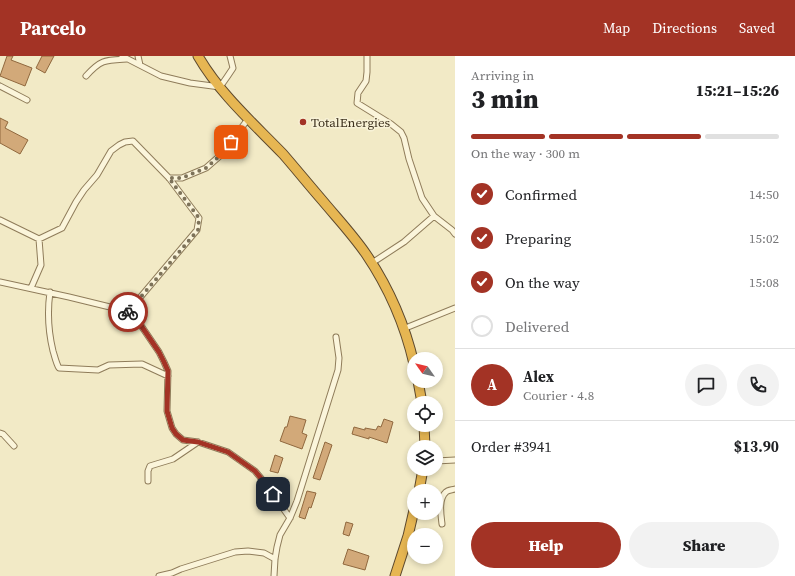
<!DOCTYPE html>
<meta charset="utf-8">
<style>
:root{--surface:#fff;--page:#f2f2f2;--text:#202124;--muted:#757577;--line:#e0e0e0;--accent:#a33325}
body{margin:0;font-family:"Source Serif 4",serif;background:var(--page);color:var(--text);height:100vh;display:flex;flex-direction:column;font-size:15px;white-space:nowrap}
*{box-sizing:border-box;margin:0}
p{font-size:13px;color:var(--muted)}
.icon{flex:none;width:22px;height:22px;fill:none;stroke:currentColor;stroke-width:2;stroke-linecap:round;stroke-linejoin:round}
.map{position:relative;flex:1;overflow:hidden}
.sheet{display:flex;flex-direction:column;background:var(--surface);width:340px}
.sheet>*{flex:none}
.needle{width:26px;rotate:304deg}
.tools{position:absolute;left:407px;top:296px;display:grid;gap:8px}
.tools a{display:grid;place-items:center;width:36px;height:36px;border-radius:50%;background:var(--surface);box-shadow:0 2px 6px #0003;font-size:20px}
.pin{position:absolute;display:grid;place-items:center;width:34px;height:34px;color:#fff;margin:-17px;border-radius:8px;box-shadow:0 2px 6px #0006}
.courier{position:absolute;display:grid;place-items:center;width:40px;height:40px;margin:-20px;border:3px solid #a33325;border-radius:50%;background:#fff;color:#222;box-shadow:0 1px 5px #0007}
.overview em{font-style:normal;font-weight:800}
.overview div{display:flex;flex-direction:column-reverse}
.overview{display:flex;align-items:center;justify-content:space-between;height:68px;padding:0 16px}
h1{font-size:26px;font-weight:800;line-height:30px}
.bar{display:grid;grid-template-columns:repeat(4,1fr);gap:6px 4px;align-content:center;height:48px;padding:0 16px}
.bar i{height:5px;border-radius:3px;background:var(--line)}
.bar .current{background:var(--accent)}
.bar p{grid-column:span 4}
.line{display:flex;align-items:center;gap:10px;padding:0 16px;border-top:1px solid var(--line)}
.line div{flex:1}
.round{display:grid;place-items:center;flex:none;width:42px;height:42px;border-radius:21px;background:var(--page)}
ol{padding:0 16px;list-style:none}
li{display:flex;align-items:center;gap:12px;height:44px}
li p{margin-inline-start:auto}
li .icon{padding:4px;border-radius:50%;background:var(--accent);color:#fff;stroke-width:4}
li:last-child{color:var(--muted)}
li i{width:22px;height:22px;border:2px solid var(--line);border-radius:50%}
.cta{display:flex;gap:8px;margin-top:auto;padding:8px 16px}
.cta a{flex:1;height:46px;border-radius:24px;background:var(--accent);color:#fff;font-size:16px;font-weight:800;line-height:46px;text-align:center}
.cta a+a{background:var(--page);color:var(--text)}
header{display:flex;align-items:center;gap:24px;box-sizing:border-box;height:56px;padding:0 20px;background:var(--accent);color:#fff}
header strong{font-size:19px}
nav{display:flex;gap:22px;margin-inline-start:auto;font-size:14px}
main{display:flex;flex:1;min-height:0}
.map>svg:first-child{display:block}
.building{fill:#d2a979;stroke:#90683e}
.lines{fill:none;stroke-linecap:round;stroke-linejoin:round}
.street-casing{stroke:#8f7c5a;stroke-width:7}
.highway-casing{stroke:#5d492e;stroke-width:11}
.street{stroke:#fbf5db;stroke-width:5}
.highway{stroke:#e6b652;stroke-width:9}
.done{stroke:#7d7259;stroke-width:4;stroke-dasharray:0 7.2}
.route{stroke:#a33325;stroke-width:5}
.poi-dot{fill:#a33325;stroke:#f8f2d7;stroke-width:1.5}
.labels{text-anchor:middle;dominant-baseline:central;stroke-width:3;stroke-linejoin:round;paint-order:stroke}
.poi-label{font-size:13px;fill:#3e321f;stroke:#f8f2d7;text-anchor:start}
</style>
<header>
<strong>Parcelo</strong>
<nav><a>Map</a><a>Directions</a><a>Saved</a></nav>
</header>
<main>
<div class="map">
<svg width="455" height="520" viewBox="0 0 455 520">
<rect width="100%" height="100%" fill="#f2eac6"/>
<path class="building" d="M7 0H13L11 4 32 12 25 30 0 20Z
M42 0H54L45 17 36 12Z
M0 62 8 66 5 72 28 84 20 98 0 87Z
M290 360 306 364 302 377 307 379 302 393 280 385 285 371H287Z
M384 363 393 366 387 387 369 381V383L352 378 354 371 365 374V372L376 374 378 370 381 371Z
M325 386 332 389 320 424 313 422Z
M275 399 283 402 278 417 270 415Z
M307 435 316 437 311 452 309 451 305 463 299 461Z
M346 466 353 468 349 480 343 478Z
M348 493 369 500 365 514 343 508Z"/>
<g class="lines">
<g class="street-casing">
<path id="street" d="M122 0 161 20 190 27 220 31 227 21 233 12 230 0
M138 0 140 9
M367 0V16L366 25 358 37 357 47 391 68 401 76 404 82 409 103 422 142 434 160 452 174 455 178
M86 20C101 3 106 4 127 3
M0 30 27 44
M169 122H182L206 112 222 98 248 63
M0 164 39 183 41 209 31 232
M39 183 62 172 76 146 84 134 97 119 111 95 119 89 125 86 133 85 169 122 199 162 197 174 127 257
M372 207 404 186 434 160
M0 226 69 241 114 252 127 257 140 268 159 296 164 306 168 315 167 355 172 372 176 378 183 384 198 386 228 396 255 415 265 427 290 462
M50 236C47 257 48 274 53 295 55 301 56 307 59 312L98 314 109 309 142 308 168 320
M403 273 455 252
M0 377 3 378 14 390
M436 405 455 404
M148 425V415L150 410 173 403 198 386
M442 468C441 459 438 443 446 436 448 434 452 434 455 433
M159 520 172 517 181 513 235 496 248 495 264 497 275 503
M274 520 275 503 277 491 280 479 290 462 297 445 338 314 339 302 336 281"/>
</g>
<g class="highway-casing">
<path id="highway" d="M198 0C220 38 253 67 283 98 296 113 309 129 322 144 337 162 353 179 366 198 389 232 405 269 414 308
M418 325 422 347
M424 369 425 391
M419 435 423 413
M395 520 408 480 414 454"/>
</g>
<use href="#street" class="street"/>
<use href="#highway" class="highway"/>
</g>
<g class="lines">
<path class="done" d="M128 256 198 174 199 162 169 122H182L206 112 222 98 231 86"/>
<path class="route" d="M128 256 127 257 140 268 159 296 164 306 168 315 167 355 172 372 176 378 183 384 198 386 228 396 255 415 265 427 273 438"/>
</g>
<circle class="poi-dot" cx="303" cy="66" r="4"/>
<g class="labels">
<g class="poi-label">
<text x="311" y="66">TotalEnergies</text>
</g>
</g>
</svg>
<div class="tools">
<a><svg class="needle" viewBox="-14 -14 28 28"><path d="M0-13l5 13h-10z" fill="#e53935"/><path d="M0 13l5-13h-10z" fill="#757577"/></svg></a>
<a><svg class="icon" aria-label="locate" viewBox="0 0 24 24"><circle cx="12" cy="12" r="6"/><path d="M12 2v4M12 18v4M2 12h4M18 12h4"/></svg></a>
<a><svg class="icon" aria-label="layers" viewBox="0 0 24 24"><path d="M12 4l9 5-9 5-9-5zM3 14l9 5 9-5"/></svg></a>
<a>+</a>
<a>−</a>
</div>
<div class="pin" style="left:231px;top:86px;background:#ea580c"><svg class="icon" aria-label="bag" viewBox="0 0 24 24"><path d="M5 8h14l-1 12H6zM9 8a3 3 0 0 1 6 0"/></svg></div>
<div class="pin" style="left:273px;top:438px;background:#1f2937"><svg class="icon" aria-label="home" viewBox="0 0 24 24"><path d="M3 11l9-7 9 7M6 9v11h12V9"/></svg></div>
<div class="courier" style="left:128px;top:256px"><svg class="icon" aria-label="bike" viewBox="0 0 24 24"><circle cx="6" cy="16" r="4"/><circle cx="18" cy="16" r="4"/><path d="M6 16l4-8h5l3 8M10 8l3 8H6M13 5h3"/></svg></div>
</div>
<section class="sheet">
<div class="overview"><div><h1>3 min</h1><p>Arriving in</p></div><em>15:21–15:26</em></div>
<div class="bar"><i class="current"></i><i class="current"></i><i class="current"></i><i></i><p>On the way · 300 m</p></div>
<ol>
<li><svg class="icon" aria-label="check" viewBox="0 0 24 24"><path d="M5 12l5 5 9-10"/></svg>Confirmed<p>14:50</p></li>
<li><svg class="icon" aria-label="check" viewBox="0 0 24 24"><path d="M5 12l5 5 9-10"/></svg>Preparing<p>15:02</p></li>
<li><svg class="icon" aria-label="check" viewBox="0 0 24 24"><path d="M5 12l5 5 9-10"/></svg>On the way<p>15:08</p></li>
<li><i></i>Delivered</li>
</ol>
<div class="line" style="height:72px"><b class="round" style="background:var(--accent);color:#fff">A</b><div><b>Alex</b><p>Courier · 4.8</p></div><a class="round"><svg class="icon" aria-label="chat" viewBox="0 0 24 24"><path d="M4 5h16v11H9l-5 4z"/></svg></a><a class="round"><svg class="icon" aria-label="phone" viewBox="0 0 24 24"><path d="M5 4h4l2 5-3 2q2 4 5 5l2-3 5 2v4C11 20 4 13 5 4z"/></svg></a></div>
<div class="line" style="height:52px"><div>Order #3941</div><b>$13.90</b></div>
<div class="cta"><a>Help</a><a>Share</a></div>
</section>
</main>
